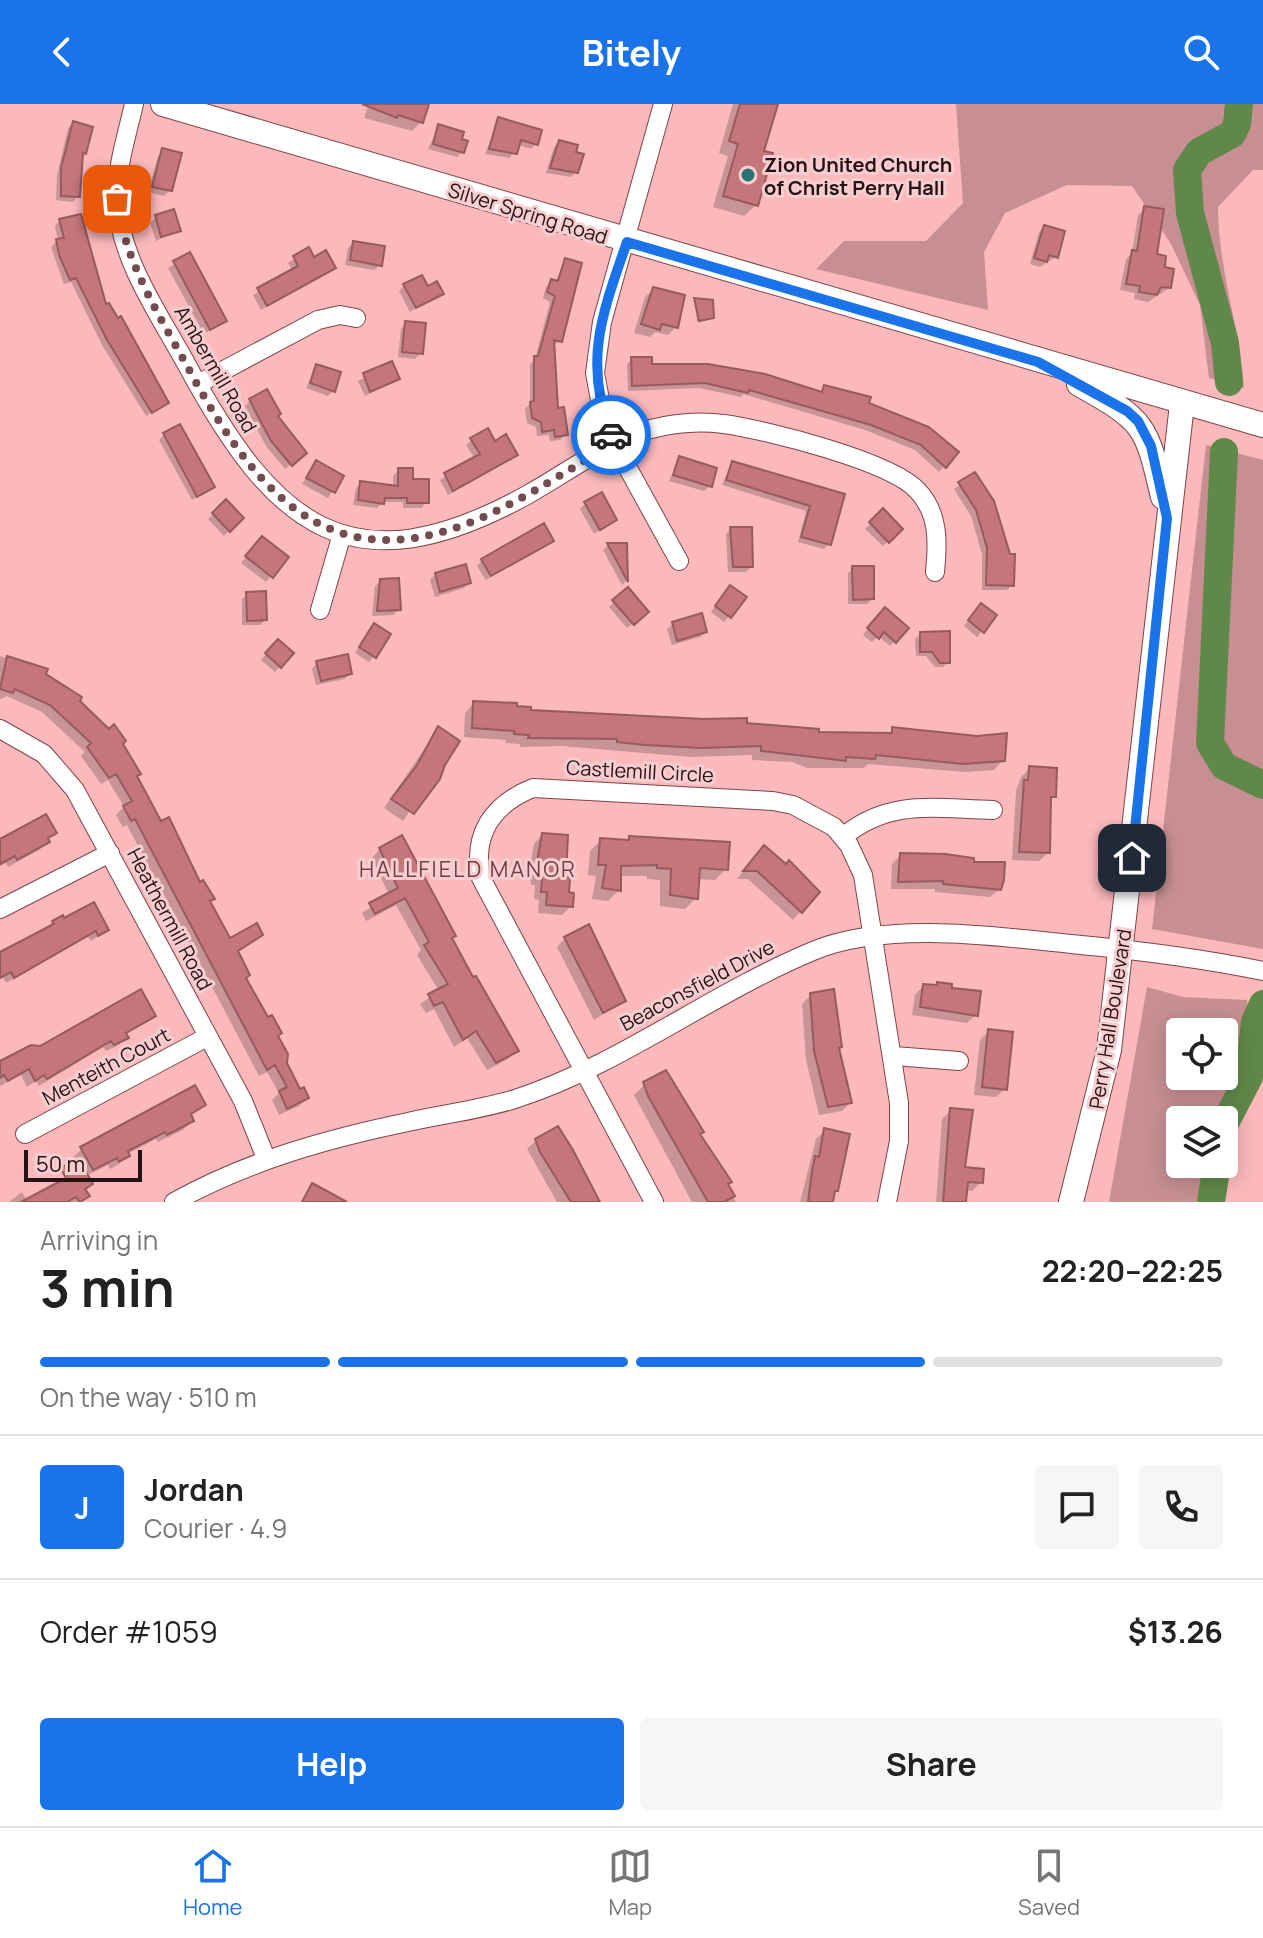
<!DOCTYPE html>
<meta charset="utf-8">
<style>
:root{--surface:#fff;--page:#f6f6f6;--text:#222;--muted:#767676;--line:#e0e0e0;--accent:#1a73e8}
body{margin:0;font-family:Manrope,sans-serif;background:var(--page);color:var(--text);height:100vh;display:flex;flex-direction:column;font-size:30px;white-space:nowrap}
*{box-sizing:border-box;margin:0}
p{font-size:26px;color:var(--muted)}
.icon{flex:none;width:44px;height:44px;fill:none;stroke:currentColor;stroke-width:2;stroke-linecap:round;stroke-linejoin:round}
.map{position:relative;height:1098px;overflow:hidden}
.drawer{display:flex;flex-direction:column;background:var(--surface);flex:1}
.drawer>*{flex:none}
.controls{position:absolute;left:1166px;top:914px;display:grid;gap:16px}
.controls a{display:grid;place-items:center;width:72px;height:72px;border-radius:8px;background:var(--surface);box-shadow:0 4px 20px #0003;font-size:40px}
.scale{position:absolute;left:24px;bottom:20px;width:118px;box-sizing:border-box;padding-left:8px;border:4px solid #281113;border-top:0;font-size:22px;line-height:28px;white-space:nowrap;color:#281113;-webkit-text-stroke:6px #f7ced0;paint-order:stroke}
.pin{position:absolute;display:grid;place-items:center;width:68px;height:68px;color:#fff;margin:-34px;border-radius:16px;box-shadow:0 4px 12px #0006}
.courier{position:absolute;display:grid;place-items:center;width:80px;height:80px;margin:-40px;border:6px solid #1a73e8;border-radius:50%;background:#fff;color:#222;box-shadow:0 2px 10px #0007}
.head em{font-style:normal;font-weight:700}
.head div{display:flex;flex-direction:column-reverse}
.head{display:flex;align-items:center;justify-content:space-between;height:136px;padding:0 40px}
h1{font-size:52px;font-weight:700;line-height:60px}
.bar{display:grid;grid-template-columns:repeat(4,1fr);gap:12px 8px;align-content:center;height:96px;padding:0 40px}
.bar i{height:10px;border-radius:6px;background:var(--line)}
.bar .on{background:var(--accent)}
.bar p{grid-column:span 4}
.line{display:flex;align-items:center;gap:20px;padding:0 40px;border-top:2px solid var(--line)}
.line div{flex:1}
.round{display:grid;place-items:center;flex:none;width:84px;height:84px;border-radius:8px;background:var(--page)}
.cta{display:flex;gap:16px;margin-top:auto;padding:16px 40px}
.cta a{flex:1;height:92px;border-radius:8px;background:var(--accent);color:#fff;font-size:32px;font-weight:700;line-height:92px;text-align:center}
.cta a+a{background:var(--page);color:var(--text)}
header{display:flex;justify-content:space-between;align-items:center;height:104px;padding:0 40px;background:var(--accent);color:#fff;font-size:36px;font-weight:700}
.menu{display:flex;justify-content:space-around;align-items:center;height:112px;border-top:2px solid var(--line);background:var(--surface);font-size:22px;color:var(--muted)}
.menu a{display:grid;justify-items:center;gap:4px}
.menu .on{color:var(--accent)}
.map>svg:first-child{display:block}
.green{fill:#c78f92;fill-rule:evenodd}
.shadow{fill:#0003}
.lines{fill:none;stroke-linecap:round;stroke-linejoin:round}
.river{stroke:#60884b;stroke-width:28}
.building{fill:#c5767b;stroke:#965b5f;stroke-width:2}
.street-casing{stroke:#7b4448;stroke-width:20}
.secondary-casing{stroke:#7b4448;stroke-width:26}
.street{stroke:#fff;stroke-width:18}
.secondary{stroke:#fff;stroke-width:24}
.done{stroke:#724c4e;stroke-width:8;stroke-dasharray:0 14.4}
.route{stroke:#1a73e8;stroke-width:10}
.poi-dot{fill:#297374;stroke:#f7ced0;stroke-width:3}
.labels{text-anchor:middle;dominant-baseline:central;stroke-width:6;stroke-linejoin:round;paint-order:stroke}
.poi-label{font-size:20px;font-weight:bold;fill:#281113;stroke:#f7ced0;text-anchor:start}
.street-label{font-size:20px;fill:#281113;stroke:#f7ced0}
.neighbourhood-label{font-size:22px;letter-spacing:2px;fill:#743d41;stroke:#f7ced0}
</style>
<header><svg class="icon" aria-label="back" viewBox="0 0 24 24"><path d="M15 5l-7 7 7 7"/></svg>Bitely<svg class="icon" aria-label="search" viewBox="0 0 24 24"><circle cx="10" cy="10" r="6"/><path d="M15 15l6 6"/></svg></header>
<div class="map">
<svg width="1263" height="1098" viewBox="0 0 1263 1098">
<rect width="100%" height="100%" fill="#fbb9bc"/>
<path class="green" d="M956 0H1263V66H1253L1218 103C1218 165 1240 223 1244 284L1209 274 1200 201 1171 140 1132 82 1067 81 1005 109 984 148 988 206 816 165 844 137H926L963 99Z
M1206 341 1263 356V845L1152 825Z
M1147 883 1183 893 1247 896 1249 926 1216 1016H1180V1060H1204L1197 1098H1109ZM1224 928V972H1180V928Z"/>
<path class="shadow" d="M369 0H427L421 18 412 27 364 14Z
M733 0H778L762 48 756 101 744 112 713 103 728 52 719 49Z
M499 16 536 40 531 45 518 41 510 54 485 50Z
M74 19 85 49 81 52 78 92 73 98 56 96 57 71 68 24Z
M439 22 460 36 462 48 457 53 428 45Z
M559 38 573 50 576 68 571 73 546 69 554 43Z
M163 47 170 86 164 92 148 88 158 52Z
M1145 104 1155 152 1169 184 1148 198 1134 195 1135 189 1120 186 1126 155 1132 149 1138 111Z
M156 113 179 126 156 137 150 119Z
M60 116 105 203 167 298 146 312 102 241 71 178 64 180 51 143 58 136 55 122Z
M1044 123 1056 153 1040 163 1030 160 1039 128Z
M354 139 380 161 374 166 345 161 348 144Z
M308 146 313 156 333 164 261 206 253 191 293 167 288 159Z
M189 150 225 216 204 230 168 164Z
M565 156 560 237 553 242 557 306 566 330 560 336 550 337 549 331 537 332 536 323 527 319 525 305 530 300V260L535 255 550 198 543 194 546 183 555 179Z
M404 182 427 185 441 190 410 208 399 187Z
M654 185 676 223 668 231 655 228 650 233 634 229 645 193Z
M695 196 712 213 709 216 697 218Z
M406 219 421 249 415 255 398 253 401 225Z
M632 255 650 262 819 289 825 283 867 300 956 349 939 368 915 346 865 326 743 290 741 293 699 284 628 287 627 260Z
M391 259 398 275 365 292 358 277Z
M317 262 333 287 328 292 306 284Z
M251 296 275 313 299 354 285 365 266 342 245 302Z
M164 331 212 383 207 388 192 396 159 336Z
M472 336 494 339 515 351 448 391 440 376 475 355 466 341Z
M679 355 710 382 704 387 669 377Z
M316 359 342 372 328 394 302 380Z
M732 359 842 391 829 440 824 445 798 438 806 407 722 381Z
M399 366 427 398 421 404H403V398H383L377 404 353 401 356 384 361 379 393 383V372Z
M975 371 1012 481 1007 486H982V450L976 429 971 412 954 385Z
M226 398 241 414 224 432 208 415Z
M585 400 615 416 594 430 580 405Z
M883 407 901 425 883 442 865 425Z
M731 425 751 463 746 468H728L726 430Z
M551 436 486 476 477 462 482 456Z
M257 440 286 454 266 478 241 459Z
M608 441H625L626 477 622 481 603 446Z
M853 464 872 495 867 500H848V469Z
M436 470 469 479 464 484 435 493 430 476Z
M381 477 399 505 393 511 372 512 375 482Z
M725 489 729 512 724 518 711 508Z
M247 490 265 516 260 521H242V495Z
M614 498 641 513 627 524 609 503Z
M976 507 982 527 977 533 964 522Z
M880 510 907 524 890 542 878 532 872 538 863 531Z
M673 520 705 528 700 533 672 541 667 525Z
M369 527 374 552 369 558 355 549Z
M921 530 948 558 943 563H935L926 552H916L915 535Z
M272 543 280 562 275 568 261 556Z
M0 552 46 566 44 571 120 640 161 720 199 780 213 795 209 799 229 837 261 831 237 849 244 875 276 932 285 959 299 988 307 994 299 1002 279 1011 272 996 279 989 267 968 259 972 127 721 123 723 116 711 124 703 108 676 101 680 81 652 85 648 42 608 7 592 0 595Z
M317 559 350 569 345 575 316 581 312 565Z
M474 599 529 608 745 620 817 630 887 631 893 625 1003 656 994 666 966 668 868 660 864 664H807L792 658 752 656V651L691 653 562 642 520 643V640L505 639 506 636 464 633 465 609Z
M438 625 442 661 403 717 384 704Z
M1030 664 1054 692 1049 697 1048 749 1039 757 1012 756 1016 687 1021 673Z
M54 729 39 746 8 763 6 759 0 762V737Z
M542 731 564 775 571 802 562 811 538 809 539 796 534 795 535 781H531L529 768 534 740Z
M630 734 726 765 715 776 697 775 696 794 685 805 660 802V776L647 775V772H619V786L608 797 592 795 596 772 588 771 590 747 601 736 626 737Z
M380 745 451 835 517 946 508 955 487 966 467 934 454 943 434 905 426 909 420 900 439 887 417 851 421 846 396 801 366 817 362 809 389 791 372 754Z
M901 751 999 785 990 793 935 788V785H891L892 760Z
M755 752 818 788 793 816 748 775H737Z
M53 818 107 826 91 837 88 833 6 879 3 873 0 875V851Z
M565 834 624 897 594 916 557 843Z
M923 882 949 886 976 911 967 919 912 911 915 891Z
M811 891 837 945 850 999 842 1007 819 1011 806 956 802 900Z
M154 912 125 931 119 941 106 947 103 943 39 982 36 977 27 983 21 971 0 982V959L40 944Z
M988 928 1005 985 996 993 974 991 980 936Z
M645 980 698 1031 736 1098H692L634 991Z
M203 1001 190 1012 192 1017 183 1026 158 1038 156 1035 127 1050 119 1060 110 1065 108 1061 86 1072 90 1080 81 1098H9L22 1088 26 1095 36 1092 79 1065 73 1053 82 1045Z
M951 1006 971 1008 963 1065 981 1078 972 1087 964 1086 962 1098H936L942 1015Z
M825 1027 831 1098H800L816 1035Z
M536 1037 598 1098H557L527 1045Z"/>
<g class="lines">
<path class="river" d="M1229 278 1225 239 1190 109 1187 66 1199 48 1232 30 1237 20 1239 0
M1224 348 1210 639 1224 662 1263 681
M1224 1021 1249 973 1255 918 1263 900
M1211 1098 1217 1060"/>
</g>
<path class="building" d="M362 0H429L423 19 398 11 397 14Z
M740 0H778L764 47 773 49 758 102 723 92 738 40 729 37Z
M498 13 542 26 538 41 521 36 517 50 489 45Z
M73 17 93 23 86 50 83 49 80 93 61 92V64Z
M438 20 464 28 462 35 468 37 464 49 433 40Z
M559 36 578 41 576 48 584 50 578 69 550 64Z
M162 44 182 49 172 87 152 83Z
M1144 102 1164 105 1157 150 1166 152 1165 163 1174 165 1171 184 1161 183 1157 191 1139 188 1140 182 1126 180 1132 146 1137 147Z
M174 105 181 127 161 133 155 111Z
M81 110 106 200 109 199 118 214 121 212 169 299 152 309 107 236 76 174 70 176 59 151 56 135 64 134 59 115Z
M1044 121 1065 127 1058 154 1049 151 1047 158 1034 154Z
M353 137 385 142 382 162 350 156Z
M309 143 314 153 326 146 336 164 267 202 257 184 298 162 293 152Z
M190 148 227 217 210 226 173 157Z
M565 154 582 159 562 238 554 236 558 304 564 303 568 331 555 333 554 326 542 328 541 318 532 314 530 298 534 297V252H538L555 192 547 188 551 175 558 177Z
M422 171 428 182 437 177 444 190 416 204 403 180Z
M653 183 685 191 678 224 662 220 660 226 641 220Z
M694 194 713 196 714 214 699 217Z
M405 217 426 219 423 250 402 248Z
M631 253H652V260H708L765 270 822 288 824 281 871 293 869 299 929 323 959 348 946 364 921 341 871 321 749 286 748 289 705 279 632 282Z
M392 257 400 275 370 288 363 269Z
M316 260 341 268 335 288 310 279Z
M267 285 281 310 278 312 307 349 292 362 271 337 249 295Z
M180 320 215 383 197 393 163 329Z
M488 324 495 337 506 330 518 351 453 387 444 369 480 350 470 334Z
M679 352 717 364 712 383 673 371Z
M316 356 344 372 335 389 306 374Z
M732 357 845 390 831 441 801 433 810 402 726 376Z
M398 364H413V375H429V399H407V394H385L384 400 358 396 360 377 398 382Z
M975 368 994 397 1010 450H1015L1014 482 986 481 987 444 981 423 976 406 958 378Z
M602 388 617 416 600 426 584 398Z
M226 395 244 414 230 428 212 409Z
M883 404 903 425 889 439 869 418Z
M544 419 554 437 491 472 481 455Z
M730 423H752L753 463H733Z
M262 432 289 453 273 474 245 452Z
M607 439H627L628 478Z
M466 460 471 479 440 488 435 469Z
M852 462H874V495L853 496Z
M399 474 401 506 377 507 380 475Z
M730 481 747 493 731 514 715 502Z
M628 483 649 508 634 521 612 496Z
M266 487 267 516 247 517 246 488Z
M981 499 997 511 984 529 968 516Z
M885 503 909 524 896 539 884 528 879 535 867 524Z
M702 509 707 528 677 537 672 518Z
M374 519 391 530 376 554 359 543Z
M950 527V559H940L932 548H920V528Z
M278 535 294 549 281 564 265 549Z
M348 550 352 570 321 577 316 557Z
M7 552 48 565 46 570 82 593 80 597 109 625 114 620 126 637 123 640 141 670 137 672 161 717 169 713 200 778 203 776 215 795 210 797 230 834 257 819 263 831 238 847 250 871 246 874 268 913 272 911 282 929 278 932 288 950 287 959 300 985 304 983 309 994 287 1005 279 987 287 983 275 961 267 966 135 715 131 717 123 702 132 697 116 670 109 674 87 643 91 639 50 601 15 585 13 589 0 585Z
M473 597 517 599V602L531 603V606L704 615 747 614V619L819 625V628L892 629V623L977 632 1007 629 1005 657 963 660 876 651 875 655 846 653V657L761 647V642L702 644 645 641 617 638V635L528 634 529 631 514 630V627L472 624Z
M438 622 460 637 445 661 440 675 414 710 391 695 417 661Z
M1029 662 1057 664 1056 693H1051L1050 749 1019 748 1024 676H1028Z
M46 710 57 729 48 734 50 738 17 756 15 752 0 760V735Z
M542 729 568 731 566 773 570 774 569 788 574 789 573 803 546 801 547 788H541L542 773H539L537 758Z
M402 731 456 832 452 834 473 873 476 872 519 947 496 959 476 927 463 936 443 898 434 902 428 890 448 880 424 841 429 838 405 794 375 810 369 799 398 784 379 744Z
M629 732 730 738 728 766 700 764 698 795 670 791 671 765 657 764V761L621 762V787L602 784 606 761H598L600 734 629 736Z
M764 741 786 760 789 756 820 788 802 809 757 767H743Z
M900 749 945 750 974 754V758H1005L1004 776 1001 786 943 780V777L898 778Z
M94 798 109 826 98 832 96 827 14 874 11 868 0 874V848L54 820 52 817 63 811 64 814Z
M589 820 626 897 603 909 564 833Z
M937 878 952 880V884L981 887 978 912 920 903 923 880 937 881Z
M141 885 156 912 126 929 129 934 114 941 111 937 47 975 44 971 35 977 29 965 8 977 4 971 0 974V957L31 941 40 942Z
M834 885 842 943 839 944 852 999 828 1003 814 947 810 889Z
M988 925 1013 928 1007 986 982 983Z
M666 966 704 1028 700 1030 732 1078 728 1080 735 1092 724 1098H708L648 992 643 978Z
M195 981 206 1001 191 1010 194 1017 167 1031 165 1028 128 1047 130 1052 119 1058 117 1054 93 1066 80 1043Z
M950 1004 973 1006 965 1063 984 1065 983 1079 968 1078 966 1098H943Z
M558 1022 573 1046 600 1098H571L540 1048 535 1035Z
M824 1024 850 1030 838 1087H835L833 1098H808L812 1067 815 1052 819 1053Z
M70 1059 74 1065 82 1061 93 1080 85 1085 90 1092 80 1098 76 1093 67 1098H21L66 1074 60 1064Z
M312 1079 347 1098H302Z"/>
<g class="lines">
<g class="street-casing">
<path id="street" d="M134 0C127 31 116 64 117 96 119 155 161 213 188 263 274 422 351 488 527 391 568 368 605 339 651 325 674 319 700 317 724 320 766 326 891 357 918 387 939 410 938 438 935 468
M663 0 602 218 595 269 603 312 614 339 679 457
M198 280 318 216 340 211 356 214
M320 506 342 430
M0 625 44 650 75 686 243 997 266 1054
M844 732C891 694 936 705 993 706
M0 805 110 749
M894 952 959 957
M25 1030 207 933
M174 1098C248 1057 326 1035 408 1018 443 1010 480 1006 515 995 620 961 710 890 813 847 885 817 995 832 1071 840 1135 846 1200 854 1263 867
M654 1098 481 774C472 730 493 700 533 684L773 697 793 701 834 723 849 741 863 771 899 999V1037L887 1098"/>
</g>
<g class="secondary-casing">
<path id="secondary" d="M163 0 1263 321
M1079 280C1145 317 1146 320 1163 393
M1071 1098 1109 946 1182 300"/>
</g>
<use href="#street" class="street"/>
<use href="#secondary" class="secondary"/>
</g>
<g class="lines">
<path class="done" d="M117 95C124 159 163 217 193 273 263 400 339 481 492 409 534 389 573 363 614 339L611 331"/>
<path class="route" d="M611 331C583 257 602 210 627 138L1038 258 1127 307 1138 317 1151 342 1167 414 1132 754"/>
</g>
<circle class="poi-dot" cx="748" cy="71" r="8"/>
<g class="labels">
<g class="poi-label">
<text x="764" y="60">Zion United Church<tspan x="764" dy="23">of Christ Perry Hall</tspan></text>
</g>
<g class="street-label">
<text transform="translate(528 109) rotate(17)">Silver Spring Road</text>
<text transform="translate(216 265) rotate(60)">Ambermill Road</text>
<text transform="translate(640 667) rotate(3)">Castlemill Circle</text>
<text transform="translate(170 815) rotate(62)">Heathermill Road</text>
<text transform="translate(697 881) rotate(-28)">Beaconsfield Drive</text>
<text transform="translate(1110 915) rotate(-81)">Perry Hall Boulevard</text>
<text transform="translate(106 962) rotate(-28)">Menteith Court</text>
</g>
<g class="neighbourhood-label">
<text x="468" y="765">HALLFIELD MANOR</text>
</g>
</g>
</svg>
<div class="controls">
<a><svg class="icon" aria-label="locate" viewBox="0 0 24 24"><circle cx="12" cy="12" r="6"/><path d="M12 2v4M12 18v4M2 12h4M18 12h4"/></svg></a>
<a><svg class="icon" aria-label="layers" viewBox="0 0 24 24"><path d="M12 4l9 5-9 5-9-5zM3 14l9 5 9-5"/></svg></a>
</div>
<div class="scale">50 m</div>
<div class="pin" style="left:117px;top:95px;background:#ea580c"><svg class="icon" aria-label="bag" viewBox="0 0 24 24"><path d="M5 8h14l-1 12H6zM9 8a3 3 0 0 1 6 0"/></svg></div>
<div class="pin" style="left:1132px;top:754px;background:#1f2937"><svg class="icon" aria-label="home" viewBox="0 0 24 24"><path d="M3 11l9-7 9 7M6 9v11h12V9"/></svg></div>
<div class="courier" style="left:611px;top:331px"><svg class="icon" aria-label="car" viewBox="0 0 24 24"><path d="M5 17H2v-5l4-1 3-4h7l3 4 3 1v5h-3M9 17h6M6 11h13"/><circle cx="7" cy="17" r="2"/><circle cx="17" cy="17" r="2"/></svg></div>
</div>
<section class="drawer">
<div class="head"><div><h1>3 min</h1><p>Arriving in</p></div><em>22:20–22:25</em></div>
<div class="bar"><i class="on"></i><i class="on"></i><i class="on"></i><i></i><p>On the way · 510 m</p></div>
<div class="line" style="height:144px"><b class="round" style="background:var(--accent);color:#fff">J</b><div><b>Jordan</b><p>Courier · 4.9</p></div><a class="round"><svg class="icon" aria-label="chat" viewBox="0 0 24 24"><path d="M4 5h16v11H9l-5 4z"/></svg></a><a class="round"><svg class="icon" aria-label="phone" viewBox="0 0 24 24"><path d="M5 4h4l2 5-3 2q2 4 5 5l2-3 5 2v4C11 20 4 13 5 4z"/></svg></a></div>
<div class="line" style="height:104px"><div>Order #1059</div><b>$13.26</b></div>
<div class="cta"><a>Help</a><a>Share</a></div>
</section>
<nav class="menu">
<a class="on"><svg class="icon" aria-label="home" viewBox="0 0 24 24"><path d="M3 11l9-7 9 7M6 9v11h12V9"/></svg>Home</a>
<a><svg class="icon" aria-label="map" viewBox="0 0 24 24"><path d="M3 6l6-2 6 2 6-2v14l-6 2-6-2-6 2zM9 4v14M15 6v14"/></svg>Map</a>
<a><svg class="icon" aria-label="saved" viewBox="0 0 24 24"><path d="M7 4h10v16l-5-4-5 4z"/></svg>Saved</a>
</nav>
